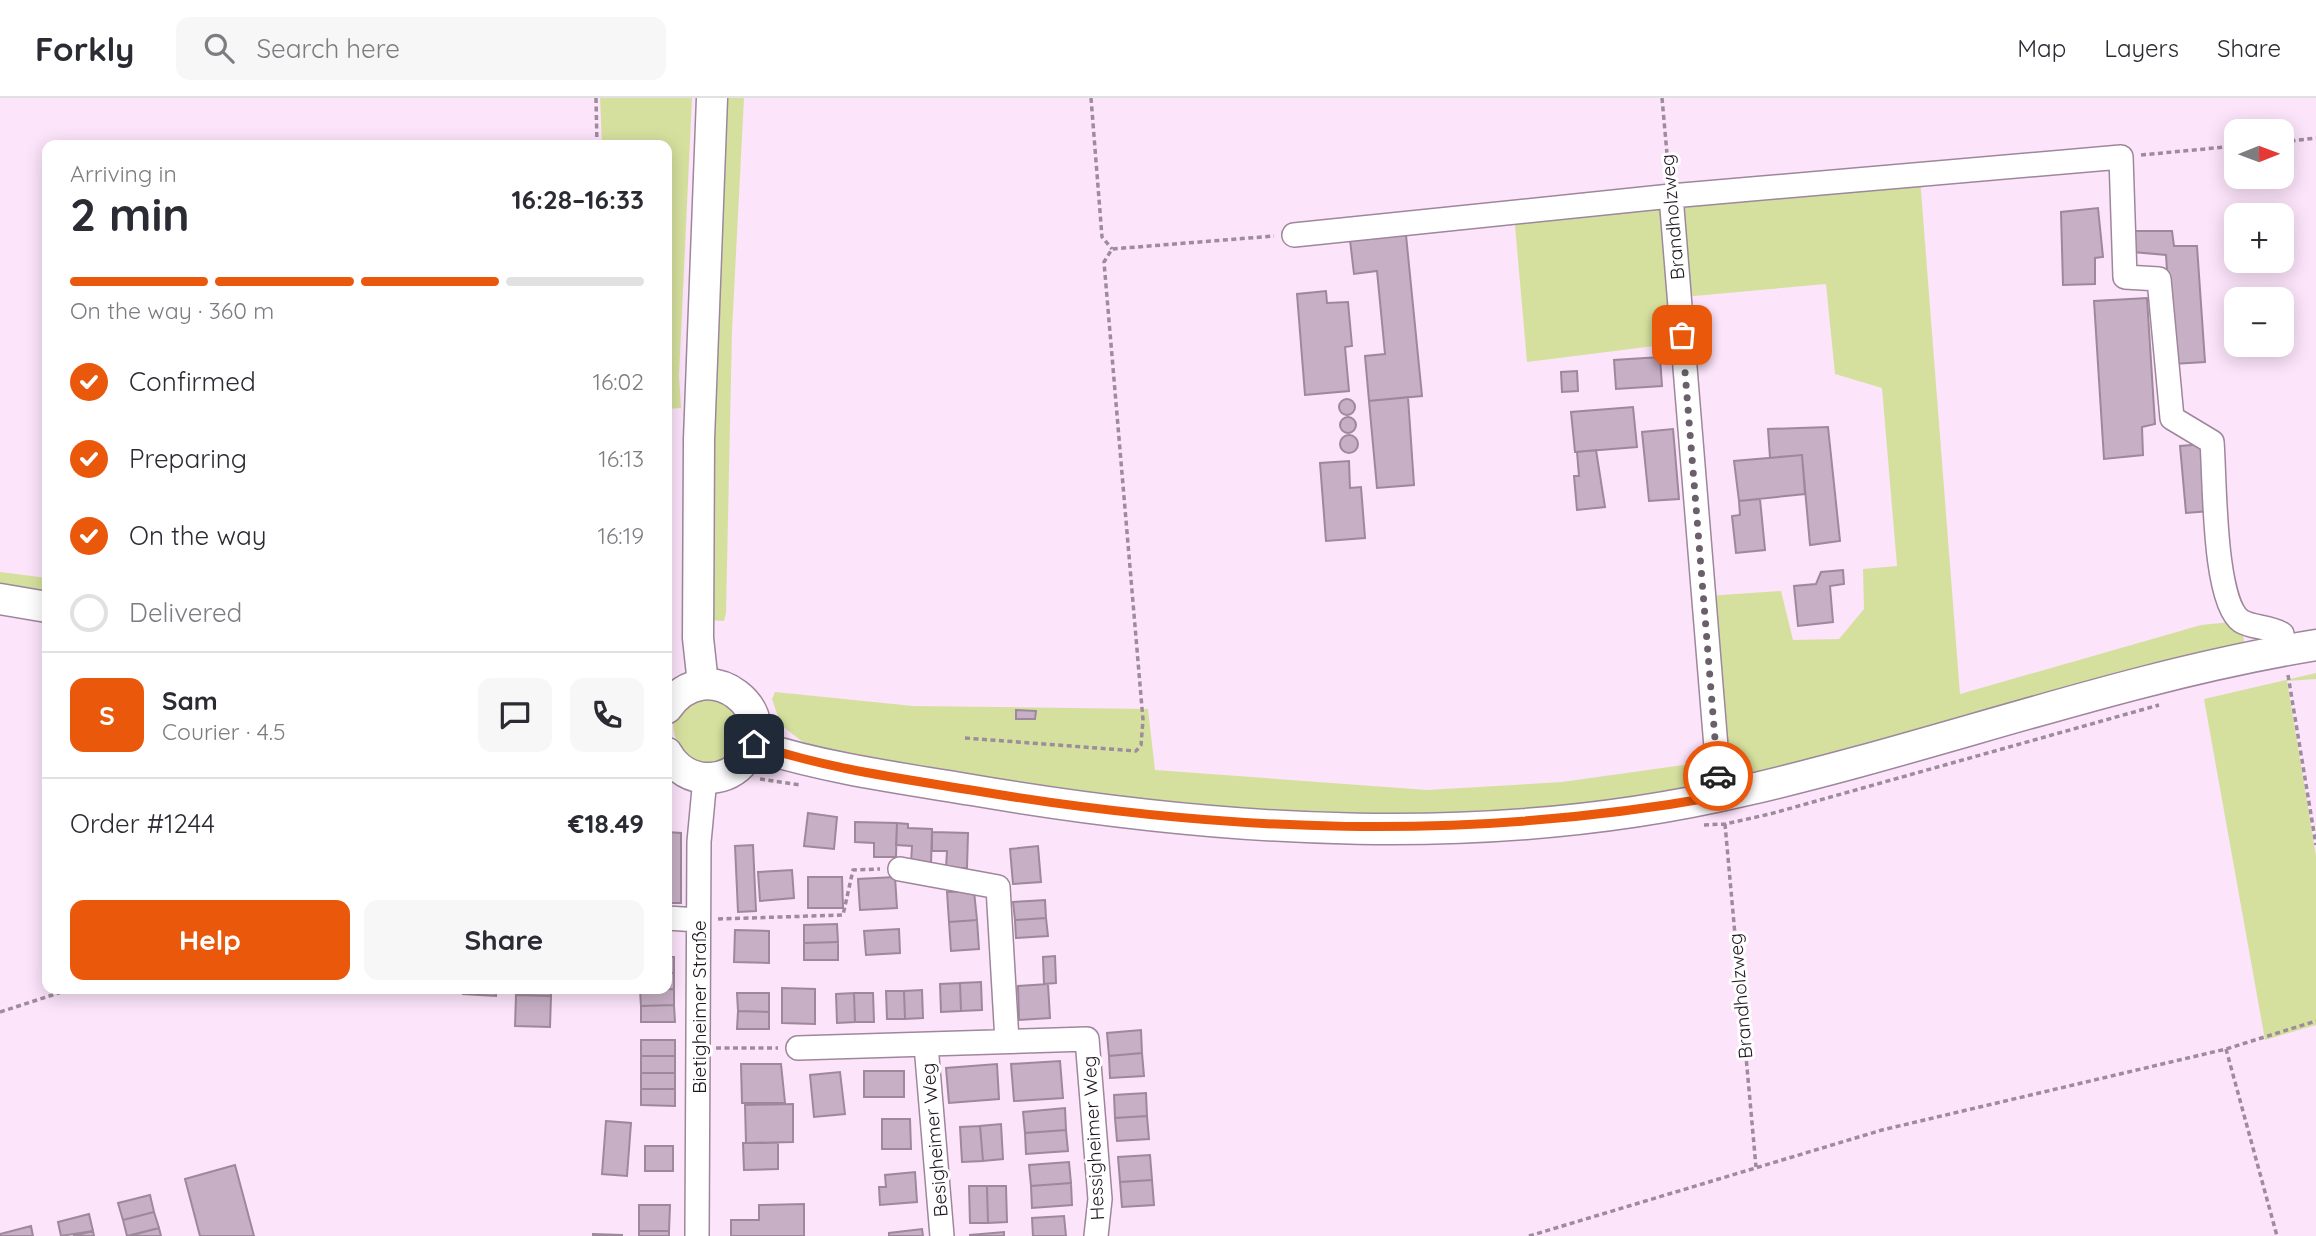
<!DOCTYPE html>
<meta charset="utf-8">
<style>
:root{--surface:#fff;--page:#f7f7f7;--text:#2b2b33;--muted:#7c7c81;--line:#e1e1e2;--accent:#ea580c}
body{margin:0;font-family:Quicksand,sans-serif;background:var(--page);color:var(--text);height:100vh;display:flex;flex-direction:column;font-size:26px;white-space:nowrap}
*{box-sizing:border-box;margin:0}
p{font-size:23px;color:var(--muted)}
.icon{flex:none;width:38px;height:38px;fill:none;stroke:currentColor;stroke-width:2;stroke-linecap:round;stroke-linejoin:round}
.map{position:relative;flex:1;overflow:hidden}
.details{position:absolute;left:42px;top:42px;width:630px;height:854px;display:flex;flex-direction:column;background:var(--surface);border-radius:14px;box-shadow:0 4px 18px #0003}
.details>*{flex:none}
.needle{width:46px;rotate:89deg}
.controls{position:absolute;left:2224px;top:21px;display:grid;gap:14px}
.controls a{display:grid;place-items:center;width:70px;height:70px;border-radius:14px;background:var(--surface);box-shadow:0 4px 18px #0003;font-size:35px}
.pin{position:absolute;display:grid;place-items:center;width:60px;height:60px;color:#fff;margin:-30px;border-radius:14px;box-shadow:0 4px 10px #0006}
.courier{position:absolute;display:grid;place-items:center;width:70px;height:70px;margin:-35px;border:5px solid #ea580c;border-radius:50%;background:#fff;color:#222;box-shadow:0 2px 9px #0007}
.summary em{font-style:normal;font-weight:800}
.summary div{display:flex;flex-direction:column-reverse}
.summary{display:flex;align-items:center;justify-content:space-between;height:119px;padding:0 28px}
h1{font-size:46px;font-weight:800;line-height:52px}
.bar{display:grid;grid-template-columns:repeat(4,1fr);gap:10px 7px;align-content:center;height:84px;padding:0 28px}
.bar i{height:9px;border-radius:5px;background:var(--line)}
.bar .active{background:var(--accent)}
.bar p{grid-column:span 4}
.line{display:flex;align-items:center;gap:18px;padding:0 28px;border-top:2px solid var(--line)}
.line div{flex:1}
.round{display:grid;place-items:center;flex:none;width:74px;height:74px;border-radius:14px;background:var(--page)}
ol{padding:0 28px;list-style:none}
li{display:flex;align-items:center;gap:21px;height:77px}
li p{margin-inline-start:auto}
li .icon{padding:7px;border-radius:50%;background:var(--accent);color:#fff;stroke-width:4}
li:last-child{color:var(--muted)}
li i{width:38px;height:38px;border:4px solid var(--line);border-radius:50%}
.action{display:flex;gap:14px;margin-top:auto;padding:14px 28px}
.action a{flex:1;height:80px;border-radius:14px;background:var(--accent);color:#fff;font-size:28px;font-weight:800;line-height:80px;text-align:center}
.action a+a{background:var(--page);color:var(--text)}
header{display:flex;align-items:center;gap:42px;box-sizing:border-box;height:98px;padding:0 35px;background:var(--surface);border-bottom:2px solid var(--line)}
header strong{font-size:33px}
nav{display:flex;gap:38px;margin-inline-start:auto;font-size:24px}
.search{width:490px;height:63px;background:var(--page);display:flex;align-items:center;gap:18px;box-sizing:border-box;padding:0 24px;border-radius:14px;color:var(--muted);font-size:26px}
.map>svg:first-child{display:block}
.green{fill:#d6e09e}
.building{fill:#c7afc5;stroke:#9e889c;stroke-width:2}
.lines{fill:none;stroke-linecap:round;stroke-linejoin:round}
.minor-casing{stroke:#9e879c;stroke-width:26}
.major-casing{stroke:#9e879c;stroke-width:33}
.path{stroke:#9d8c9c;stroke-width:3.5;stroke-dasharray:5 3.5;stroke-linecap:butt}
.minor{stroke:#fff;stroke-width:23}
.major{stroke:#fff;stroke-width:30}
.done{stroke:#6c5f6c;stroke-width:7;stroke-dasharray:0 12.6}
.route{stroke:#ea580c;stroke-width:9}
.labels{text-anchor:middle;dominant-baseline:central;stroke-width:6;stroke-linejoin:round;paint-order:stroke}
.street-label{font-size:19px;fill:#1f171f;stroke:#fff}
</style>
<header>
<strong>Forkly</strong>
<div class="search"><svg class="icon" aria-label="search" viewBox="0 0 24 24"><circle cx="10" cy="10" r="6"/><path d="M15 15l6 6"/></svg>Search here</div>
<nav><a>Map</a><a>Layers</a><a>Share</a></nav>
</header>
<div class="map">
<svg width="2316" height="1138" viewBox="0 0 2316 1138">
<rect width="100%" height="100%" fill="#fce4fa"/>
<path class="green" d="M600 0H692L679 277 681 310 667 311V47H602Z
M722 0H744L732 233 726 515 724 523 709 522Z
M1920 80 1960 596 2201 527 2241 523 2245 550 1721 688 1549 714 1334 719 1226 713 1049 693 846 658 804 645 781 627 772 601 775 594 913 608 1148 611 1155 672 1427 692 1562 684 1719 662 1707 498 1781 493 1793 542 1839 541 1864 511 1863 471 1897 468 1882 290 1835 276 1826 186 1683 199 1686 244 1527 264 1514 116Z
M0 474 47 480V498L0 490Z
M2316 575V581L2287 583 2316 758V927L2265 942 2204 601Z
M696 597 730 602 745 633C742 640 740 649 736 654 713 685 671 659 673 622Z"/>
<path class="building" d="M2098 110 2103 159 2095 160V186L2063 187 2061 114Z
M2132 133H2172L2174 148H2197L2205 264 2173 266 2166 157 2133 154Z
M1406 137 1422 298 1369 303 1365 258 1385 256 1377 173 1354 176 1350 142Z
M1326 193 1327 205 1348 204 1352 248 1345 249 1349 293 1305 297 1297 196Z
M2147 200 2155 326 2142 329 2143 357 2104 361 2094 203Z
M1660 259 1662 288 1616 291 1614 262Z
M1577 273 1578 293 1562 294 1561 274Z
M1408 299 1414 387 1377 390 1369 303Z
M1339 309a8 8 0 1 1 16 0a8 8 0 1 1-16 0Z
M1633 309 1637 349 1575 354 1571 314Z
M1340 327a8 8 0 1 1 16 0a8 8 0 1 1-16 0Z
M1828 329 1840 443 1810 447 1802 357 1770 360 1768 331Z
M1673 331 1679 401 1649 403 1642 334Z
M1340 346a9 9 0 1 1 18 0a9 9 0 1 1-18 0Z
M2205 346 2210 413 2186 415 2180 348Z
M1596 352 1605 409 1577 412 1574 378H1579L1577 354Z
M1802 357 1805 396 1739 403 1734 363Z
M1349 363 1350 390 1361 389 1365 440 1326 443 1320 365Z
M1760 401 1765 452 1736 455 1732 418 1740 417 1739 403Z
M1843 472 1844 486 1830 488 1833 524 1798 528 1794 488 1816 486 1821 474Z
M1016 612 1036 613 1035 621H1016Z
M808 715 837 719 834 751 804 748Z
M855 724 897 725 896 759H874V745L855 744Z
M897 725 908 726V730L932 731 931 766 911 765 912 748 896 747Z
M667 734 681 735V805H667Z
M932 734 968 735 967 770H946L947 753H932Z
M753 747 756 813 738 814 735 748Z
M1038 748 1041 784 1013 786 1010 751Z
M792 772 794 800 760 803 758 774Z
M808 779H842L843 810H808Z
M895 779 897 810 860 812 858 781Z
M974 793 977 822 949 824 947 794Z
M1045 802 1046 820 1015 822 1013 804Z
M1046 820 1048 838 1016 840 1015 822Z
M977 822 979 851 951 853 949 824Z
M837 826 838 844 804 845V827Z
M899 831 900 855 866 857 864 833Z
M735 832 769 833V865L734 864Z
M838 844V862H804V845Z
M1055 858 1056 885 1044 886 1043 859Z
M667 859H674V875H667Z
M667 875H674V891L640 892 667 891Z
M981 884 982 912 961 913 960 885Z
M960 885 961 913 941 914 940 886Z
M1048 886 1050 920 1019 922 1018 888Z
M782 890 815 891V926L782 925Z
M463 891H496V898L463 896Z
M516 891H551V898L516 897Z
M674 891V907L641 908 640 892Z
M922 892 923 920 905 921 904 893Z
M886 893H904L905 921H887Z
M737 895H769V914L738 913Z
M854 895 855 924 837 925 836 896Z
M854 895H873L874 924H855Z
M516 897 551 898 550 929 515 928Z
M674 907 675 924H641V908Z
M738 913 769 914V931H737Z
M1141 932 1142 955 1109 958 1107 935Z
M641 942H675V958H641Z
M1142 955 1144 978 1110 980 1109 958Z
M641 958H675V975H641Z
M1060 963 1063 1000 1014 1003 1011 966Z
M741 966H781L785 1005H742Z
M997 966 999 1001 949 1005 946 970Z
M864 973H904V999H864Z
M840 974 845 1016 814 1019 810 977Z
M641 975H675V991H641Z
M641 991H675V1008L641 1007Z
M1146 995 1147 1018 1115 1020 1114 997Z
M793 1006V1044L746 1045 745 1007Z
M1065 1010 1066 1032 1025 1035 1023 1014Z
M1147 1018 1149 1041 1117 1043 1115 1020Z
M882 1021H910L911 1051H882Z
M606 1023 631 1025 627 1078 602 1076Z
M1001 1026 1003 1061 983 1063 980 1028Z
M980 1028 983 1063 962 1064 960 1029Z
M1066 1032 1068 1053 1026 1056 1025 1035Z
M743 1045H778V1071L744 1072Z
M645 1048H673V1073H645Z
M1150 1057 1152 1082 1120 1084 1118 1059Z
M1069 1064 1071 1085 1031 1088 1029 1067Z
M235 1067 254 1138H200L185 1081Z
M915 1074 917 1104 880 1107 879 1089H886L885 1077Z
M1152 1082 1154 1107 1122 1109 1120 1084Z
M1071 1085 1072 1107 1032 1110 1031 1088Z
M969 1088H987L988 1125H970Z
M987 1088H1006L1007 1124 988 1125Z
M150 1097 154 1114 123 1122 118 1105Z
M804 1106V1138H731V1122H759V1107Z
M639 1107H670L669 1133H639Z
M154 1114 159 1130 127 1138 123 1122Z
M89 1116 93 1133 61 1138 58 1124Z
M1064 1118 1066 1138H1033L1032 1120Z
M31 1128 33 1138H0V1136Z
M159 1130 161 1138H129Z
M922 1131 923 1138H889V1135Z
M93 1133 94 1138H73Z
M639 1133H669V1138H639Z
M1004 1134V1138H970V1137Z
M593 1136 622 1137V1138H593Z"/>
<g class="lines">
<g class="minor-casing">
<path id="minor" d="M1671 98 1720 698
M1294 137 1671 98 2121 59 2125 179 2159 181 2172 320 2212 344C2215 380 2213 504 2241 523 2252 530 2269 528 2282 536L2285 552
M900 771 998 789 1007 943
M667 820 698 822
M926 947 942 1138
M798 950 1087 941 1100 1101 1096 1138
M697 1138 699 744 705 680"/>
</g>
<g class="major-casing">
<path id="major" d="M0 501 47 509
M703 586 698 540 699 341 712 0
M667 610C708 551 786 615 744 663 736 673 724 679 711 680 692 681 676 671 667 655
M753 647C824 670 899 680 972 692 1224 735 1492 752 1743 693 1935 649 2121 579 2316 547"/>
</g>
<path class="path" d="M596 0 597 47
M1091 0 1102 139 1112 151
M1662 0 1669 78
M2282 44 2316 40
M2141 57 2236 48
M2288 577 2316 747
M965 640 1136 653 1141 647 1143 622 1104 164 1112 151 1274 138
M760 681 801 687
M1725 726 1756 1069
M1704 727 1725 726 1770 716 2159 607
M718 821 843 817 853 772 880 771
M0 914 71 891
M716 950H778
M2226 951 2277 1138
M1529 1138 1882 1032 2226 951 2316 923"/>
<use href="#minor" class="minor"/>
<use href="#major" class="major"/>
</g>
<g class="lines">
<path class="done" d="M1682 237 1718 678"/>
<path class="route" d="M754 646C824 670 898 680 971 692 1225 735 1466 744 1720 698L1718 678"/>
</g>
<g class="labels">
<g class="street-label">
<text transform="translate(1672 119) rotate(-95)">Brandholzweg</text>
<text transform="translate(1740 898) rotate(-95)">Brandholzweg</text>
<text transform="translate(699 909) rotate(-90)">Bietigheimer Straße</text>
<text transform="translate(1093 1040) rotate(-93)">Hessigheimer Weg</text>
<text transform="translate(934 1042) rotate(-95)">Besigheimer Weg</text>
</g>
</g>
</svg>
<div class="controls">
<a><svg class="needle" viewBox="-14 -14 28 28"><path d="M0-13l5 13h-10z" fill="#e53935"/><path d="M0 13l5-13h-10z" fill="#7c7c81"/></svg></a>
<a>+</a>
<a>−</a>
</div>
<div class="pin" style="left:1682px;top:237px;background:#ea580c"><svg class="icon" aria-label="bag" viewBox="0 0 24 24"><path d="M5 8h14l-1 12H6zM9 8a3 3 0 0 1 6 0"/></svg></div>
<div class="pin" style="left:754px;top:646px;background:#1f2937"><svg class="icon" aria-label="home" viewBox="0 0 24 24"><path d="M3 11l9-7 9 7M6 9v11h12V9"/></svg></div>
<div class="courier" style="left:1718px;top:678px"><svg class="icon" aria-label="car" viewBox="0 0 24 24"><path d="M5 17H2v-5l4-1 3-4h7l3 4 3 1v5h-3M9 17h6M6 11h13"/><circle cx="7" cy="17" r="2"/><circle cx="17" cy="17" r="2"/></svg></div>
<section class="details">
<div class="summary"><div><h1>2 min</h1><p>Arriving in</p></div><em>16:28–16:33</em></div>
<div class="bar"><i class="active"></i><i class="active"></i><i class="active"></i><i></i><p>On the way · 360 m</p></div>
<ol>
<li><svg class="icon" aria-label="check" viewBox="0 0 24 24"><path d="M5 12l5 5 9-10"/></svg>Confirmed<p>16:02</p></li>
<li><svg class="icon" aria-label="check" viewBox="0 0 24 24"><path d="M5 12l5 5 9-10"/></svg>Preparing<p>16:13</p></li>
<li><svg class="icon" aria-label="check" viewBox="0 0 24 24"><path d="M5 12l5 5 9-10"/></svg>On the way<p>16:19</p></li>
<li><i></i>Delivered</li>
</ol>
<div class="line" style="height:126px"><b class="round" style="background:var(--accent);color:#fff">S</b><div><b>Sam</b><p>Courier · 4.5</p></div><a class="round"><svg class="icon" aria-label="chat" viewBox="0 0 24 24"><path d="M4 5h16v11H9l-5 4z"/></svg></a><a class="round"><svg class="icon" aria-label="phone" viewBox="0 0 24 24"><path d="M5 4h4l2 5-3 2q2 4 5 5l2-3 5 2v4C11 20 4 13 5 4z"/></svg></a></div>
<div class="line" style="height:91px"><div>Order #1244</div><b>€18.49</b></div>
<div class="action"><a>Help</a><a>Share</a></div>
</section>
</div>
